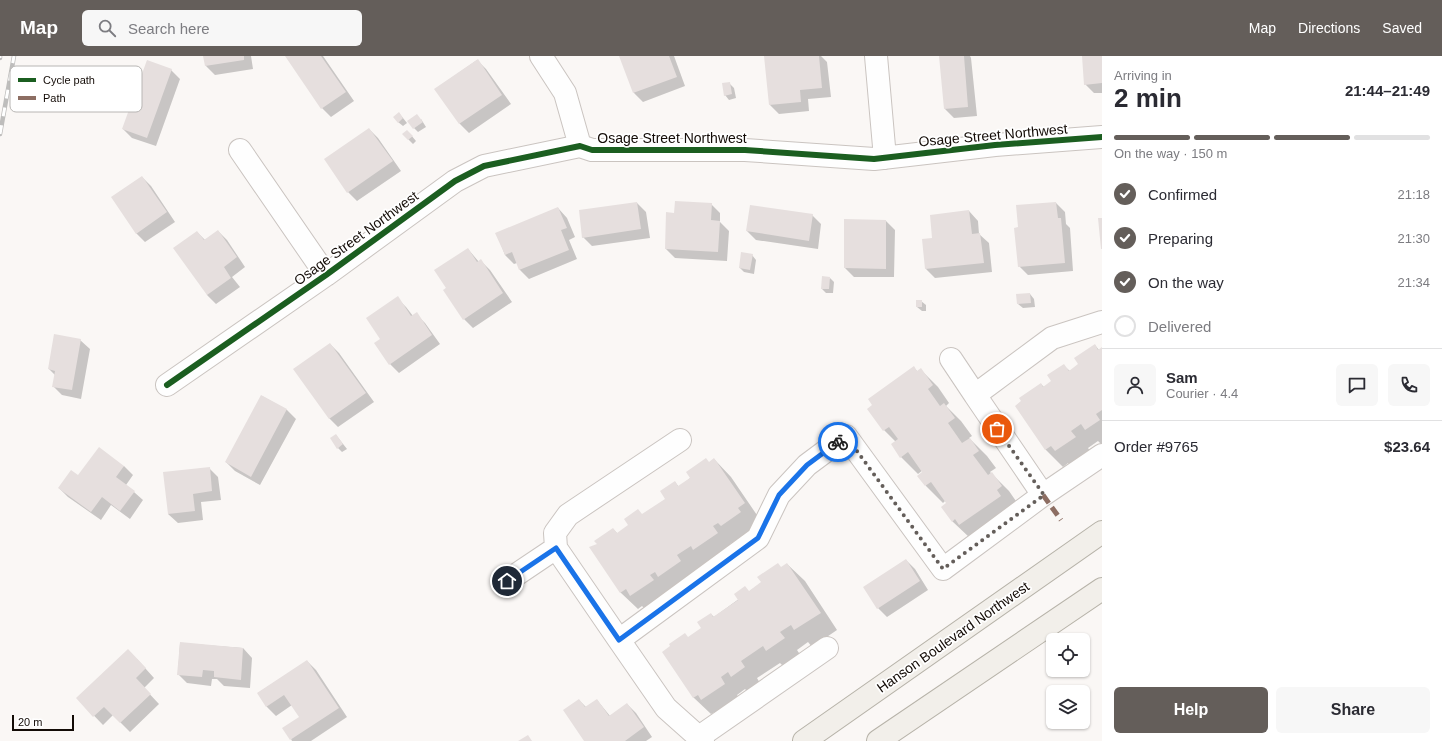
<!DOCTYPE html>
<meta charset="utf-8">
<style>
:root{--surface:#fff;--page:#f7f7f7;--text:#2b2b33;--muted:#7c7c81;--line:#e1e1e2;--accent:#645e5a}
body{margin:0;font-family:Arial,sans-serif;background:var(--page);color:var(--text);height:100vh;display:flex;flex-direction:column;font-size:15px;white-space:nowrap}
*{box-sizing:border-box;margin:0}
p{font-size:13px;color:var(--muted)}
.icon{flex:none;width:22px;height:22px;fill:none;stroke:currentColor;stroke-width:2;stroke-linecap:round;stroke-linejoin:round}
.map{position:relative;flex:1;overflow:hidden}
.side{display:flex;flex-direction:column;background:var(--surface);width:340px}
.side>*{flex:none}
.tools{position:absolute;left:1046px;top:577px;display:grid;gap:8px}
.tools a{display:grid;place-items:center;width:44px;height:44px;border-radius:6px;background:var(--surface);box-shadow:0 1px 3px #0004;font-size:20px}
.scale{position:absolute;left:12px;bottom:10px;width:62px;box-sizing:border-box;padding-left:4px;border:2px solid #130b06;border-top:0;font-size:11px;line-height:14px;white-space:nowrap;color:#130b06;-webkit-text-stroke:3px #fff;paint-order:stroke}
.pin{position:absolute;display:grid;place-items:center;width:34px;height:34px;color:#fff;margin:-17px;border:2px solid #fff;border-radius:50%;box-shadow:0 1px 4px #0007}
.courier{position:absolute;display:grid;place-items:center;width:40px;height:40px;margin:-20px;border:3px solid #1a73e8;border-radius:50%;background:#fff;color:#222;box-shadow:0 1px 5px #0007}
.overview em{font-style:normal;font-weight:600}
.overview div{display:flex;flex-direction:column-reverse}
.overview{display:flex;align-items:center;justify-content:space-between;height:68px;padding:0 12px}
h1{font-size:26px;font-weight:600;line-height:30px}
.bar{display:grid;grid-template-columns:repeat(4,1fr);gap:6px 4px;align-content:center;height:48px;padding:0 12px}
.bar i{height:5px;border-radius:3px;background:var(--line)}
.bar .current{background:var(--accent)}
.bar p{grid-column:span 4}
.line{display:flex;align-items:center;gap:10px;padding:0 12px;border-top:1px solid var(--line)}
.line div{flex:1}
.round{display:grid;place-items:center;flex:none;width:42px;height:42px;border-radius:6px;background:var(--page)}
ol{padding:0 12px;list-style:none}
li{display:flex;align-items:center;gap:12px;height:44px}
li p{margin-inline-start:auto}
li .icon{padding:4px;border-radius:50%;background:var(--accent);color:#fff;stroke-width:4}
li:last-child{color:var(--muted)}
li i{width:22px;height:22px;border:2px solid var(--line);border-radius:50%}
.primary-button{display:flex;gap:8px;margin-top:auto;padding:8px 12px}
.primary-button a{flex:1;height:46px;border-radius:6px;background:var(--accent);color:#fff;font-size:16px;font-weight:600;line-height:46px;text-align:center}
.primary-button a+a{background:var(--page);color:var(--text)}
header{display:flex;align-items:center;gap:24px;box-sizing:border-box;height:56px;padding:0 20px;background:var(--accent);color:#fff}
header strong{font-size:19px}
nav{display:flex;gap:22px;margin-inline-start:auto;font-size:14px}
.search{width:280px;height:36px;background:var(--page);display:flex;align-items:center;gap:10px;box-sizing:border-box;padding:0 14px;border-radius:6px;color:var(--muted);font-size:15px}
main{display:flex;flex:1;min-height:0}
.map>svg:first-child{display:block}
.shadow{fill:#0003}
.building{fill:#e6dfde}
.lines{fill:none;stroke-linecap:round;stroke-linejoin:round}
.minor-casing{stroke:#cac4c0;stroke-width:24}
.major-casing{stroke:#b7b3a9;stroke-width:24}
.minor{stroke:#fefefe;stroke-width:22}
.major{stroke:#f2efea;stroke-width:22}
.rail-casing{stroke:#bebdbc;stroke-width:4.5}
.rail{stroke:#fff;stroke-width:3;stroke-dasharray:9;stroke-linecap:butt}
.quiet{stroke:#8d6e63;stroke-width:5;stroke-dasharray:10 5;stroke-linecap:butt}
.cycleway-casing{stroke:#fff;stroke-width:8}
.cycleway{stroke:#1b5e20;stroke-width:6}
.done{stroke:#645e5a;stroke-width:4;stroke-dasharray:0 7.2}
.route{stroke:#1a73e8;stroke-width:5}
.labels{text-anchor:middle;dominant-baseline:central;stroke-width:3.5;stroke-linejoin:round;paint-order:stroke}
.street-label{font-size:14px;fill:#130b06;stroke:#fff}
.key{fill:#fff;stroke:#b8b6b4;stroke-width:1}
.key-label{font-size:11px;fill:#130b06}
</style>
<header>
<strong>Map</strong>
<div class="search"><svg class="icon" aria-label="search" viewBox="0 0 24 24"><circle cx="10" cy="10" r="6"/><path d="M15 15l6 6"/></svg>Search here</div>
<nav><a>Map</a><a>Directions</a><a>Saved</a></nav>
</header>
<main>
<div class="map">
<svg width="1102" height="685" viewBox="0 0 1102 685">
<rect width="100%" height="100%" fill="#faf7f5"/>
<path class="shadow" d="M204 0H251L253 13 215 19 206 10Z
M286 0H323L354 45 331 61 322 52Z
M620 0H674L685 30 643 46 634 37Z
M765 0H821L827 6 831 41 808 43 809 55 779 58 770 49Z
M940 0H970L971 2 977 60 954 62 945 53Z
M1083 0H1102V37H1094L1085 28Z
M477 4 486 13 511 48 469 77 460 68 436 33Z
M171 14 180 23 156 90 132 82 123 73Z
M729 27 734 32 736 42 729 44 725 39Z
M399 57 407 67 403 70 398 66Z
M421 63 426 71 418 76 414 72Z
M369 73 378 82 401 115 357 145 348 136Z
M411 79 416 85 413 88 408 83Z
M142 121 151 130 175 166 145 186 136 177Z
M637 147 646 156 650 182 592 190 583 181Z
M1056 147 1065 156 1066 168 1070 172 1073 215 1028 219 1019 210Z
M711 148 720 157V166L729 175 727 205 675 202 666 193 675 158Z
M558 152 567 162 575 181 569 184 577 203 529 223 520 214 517 207 514 208 505 199 497 178Z
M969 155 978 165 979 178 989 187 992 216 935 222 926 213 933 183Z
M812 159 821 168 818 193 756 184 747 175Z
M886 165 895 174 894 221H854L845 212Z
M218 175 227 184 245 211 232 221 240 231 216 248 207 239 197 176 205 184Z
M468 193 479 206 481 205 490 214 512 246 473 272 464 263 445 234Z
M752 199 756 204 754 218 744 216 740 212Z
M830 222 834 226 833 237H826L822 233Z
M1030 238 1034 243 1035 251 1023 252 1018 248Z
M397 242 406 251 413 260 416 258 425 267 440 288 399 317 390 308 382 283Z
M921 245 926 249V255H922L917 251Z
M80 284 90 293 81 343 62 339 53 330 55 319 49 313Z
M330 288 339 297 374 346 338 371 329 362Z
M1095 289 1099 294 1102 293V389L1098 385 1088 392 1092 398 1073 412 1068 407 1063 411 1046 394 1016 350 1041 328 1044 331 1052 326 1063 309 1070 315 1079 309Z
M914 312 918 316 921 314 938 331 949 347 946 350 961 365 972 380 969 382 987 400 996 412 990 416 1009 435 1018 448 970 482 952 465 947 447 945 445 943 447 926 430 923 414 918 418 901 401 896 386 884 374 869 353Z
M262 340 287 354 296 363 260 429 235 415 226 406Z
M336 379 347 393 342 396 338 392Z
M714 403 731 421 761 465 739 487 736 484 730 488 734 494 648 556 642 550 638 553 620 536 598 489 613 473 618 478 666 443 675 426 679 431Z
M124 410 133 419 126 429 143 444 130 463 111 449 101 464 68 441 59 432 79 421Z
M209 412 218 421 221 444 201 446 203 464 178 467 168 458Z
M906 504 915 513 928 534 887 561 878 552Z
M787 508 805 525 837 574 812 591 808 586 797 594 801 600 784 611 780 607 757 622 761 629 749 637 745 633 737 639 741 645 719 660 715 656 711 658 693 641 689 582 703 572 711 558 714 561Z
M180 587 243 592 252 602 250 632 224 630 217 623H212L211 630 187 627 178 618Z
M137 603 154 622 144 632 159 648 130 676 113 659 103 669 77 642Z
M307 605 316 614 347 661 311 685H292L291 683 300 661 292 649 276 660 267 651 258 637Z
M579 644 586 651 597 644 610 660 627 648 636 657 652 681 646 685H586Z"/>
<path class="building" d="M203 0H244V4L205 10Z
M285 0H321L346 36 321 53Z
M619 0H669L677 21 633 37Z
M764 0H819L822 32 800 34 801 46 769 49Z
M939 0H964L968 51 944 53Z
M1082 0H1102V27L1084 29Z
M478 3 502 39 459 68 434 33Z
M147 4 172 13 147 82 122 73Z
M730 26 732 38 724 40 722 27Z
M399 56 403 62 398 67 393 61Z
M417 58 423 66 413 73 407 65Z
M369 72 393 105 347 137 324 103Z
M407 74 413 80 408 84 402 78Z
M142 120 167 156 136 178 111 141Z
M675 145 712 147 711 164 720 165 718 196 665 193 666 156 674 157Z
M637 146 641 173 582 182 579 154Z
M1056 146 1058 162H1061L1065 207 1018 211 1014 172 1018 171 1016 149Z
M750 149 813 158 809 185 746 175Z
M558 151 567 172 561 174 569 194 519 214 512 196 505 199 495 177Z
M969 154 972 178 980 177 984 207 925 213 922 183 932 182 930 159Z
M1098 162H1102V193H1101Z
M844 163 886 164V213L844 212Z
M218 174 237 201 224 211 231 222 207 239 173 192 197 175 204 184Z
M468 192 477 206 481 203 503 237 463 264 443 234 446 232 434 214Z
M741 196 753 198 750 214 739 212Z
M822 220 830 221 829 233H821Z
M1030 237 1031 247 1017 248 1016 238Z
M398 240 411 260 417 256 432 279 389 309 374 287 380 283 366 262Z
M916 244H922V251H916Z
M54 278 81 283 72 334 52 331 55 315 48 313Z
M330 287 366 337 329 363 293 313Z
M1095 288 1098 294 1102 291V354L1096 358 1100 364 1085 374 1081 368 1071 375 1076 381 1055 395 1051 390 1045 394 1015 350 1021 345 1019 342 1041 327 1043 331 1051 325 1047 319 1064 308 1069 315 1078 308 1074 302Z
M914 310 917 315 921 312 933 329 928 333 940 350 944 347 955 362 948 367 962 387 970 382 979 395 973 399 988 419 992 416 1002 430 997 434 1001 440 959 469 955 463 952 466 941 451 946 447 931 426 925 430 917 420 922 416 908 396 900 402 891 388 898 383 889 371 883 375 867 353 872 349 868 343Z
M261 339 287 353 251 421 225 406Z
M336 378 343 388 337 393 330 382Z
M99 391 124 410 116 421 135 435 120 455 102 441 91 456 58 432 71 414 78 419Z
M706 402 709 406 714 402 745 447 738 452 741 456 721 470 718 467 713 470 718 477 693 494 691 490 677 499 681 505 658 521 655 516 650 519 654 524 630 540 626 533 620 537 589 491 597 488 594 485 613 472 617 477 628 469 624 463 638 453 642 458 665 443 660 435 675 425 678 430 690 422 686 416Z
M210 411 212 435 193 438 195 455 168 458 163 416Z
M906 503 920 525 877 553 863 531Z
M778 507 781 511 787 507 821 557 794 574 791 569 780 576 785 582 766 595 763 590 741 605 745 611 731 621 728 616 721 621 725 628 701 644 698 639 693 642 662 596 670 590 669 588 685 577 688 581 701 572 697 566 711 557 713 561 738 544 734 538 745 530 749 535 761 526 757 521Z
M180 586 243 592 241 624 214 621V615L203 614 202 621 177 619Z
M128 593 146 612 136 622 151 638 120 667 104 651 93 661 76 642Z
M307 604 339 652 290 684 282 672 299 661 284 639 266 651 257 637Z
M579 643 585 651 597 643 609 660 627 647 644 671 625 685H584L563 654Z
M528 679 532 685H518Z"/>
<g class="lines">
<g class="minor-casing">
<path id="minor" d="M541 0 565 37 580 90
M876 0 885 102
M240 94 326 219
M951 303 975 339
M167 329 326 219 455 125 484 110 580 90 592 94H745L874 103 995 89 1102 81
M1043 439 1102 399
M507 525 556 492
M619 584 556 492 555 477 568 459 680 384
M699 681 827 592
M703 685 666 652 619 584 758 482 779 439 807 409 846 380 943 513 1043 439 975 339 1052 282 1102 266"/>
</g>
<g class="major-casing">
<path id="major" d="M804 685 1102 476
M878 685 1102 533"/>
</g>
<use href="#minor" class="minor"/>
<use href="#major" class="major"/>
<g class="rail-casing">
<path id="rail" d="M0 2V0
M0 78 14 0"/>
</g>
<use href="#rail" class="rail"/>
<path class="quiet" d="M1043 439 1061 464"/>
<g class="cycleway-casing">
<path id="cycleway" d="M167 329 326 219 455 125 484 110 580 90 592 94H745L874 103 995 89 1102 81"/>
</g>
<use href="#cycleway" class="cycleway"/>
</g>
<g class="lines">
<path class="done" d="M838 386 846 380 943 513 1044 439 997 373"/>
<path class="route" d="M507 525 556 492 619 584 758 482 779 439 807 409 838 386"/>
</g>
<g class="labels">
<g class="street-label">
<text transform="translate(993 79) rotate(-5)">Osage Street Northwest</text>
<text x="672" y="82">Osage Street Northwest</text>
<text transform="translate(356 182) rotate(-36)">Osage Street Northwest</text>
<text transform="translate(953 581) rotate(-35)">Hanson Boulevard Northwest</text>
</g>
</g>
<rect x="10" y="10" width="132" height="46" rx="6" class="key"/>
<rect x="18" y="22" width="18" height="4" fill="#1b5e20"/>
<rect x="18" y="40" width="18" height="4" fill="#8d6e63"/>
<g class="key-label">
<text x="43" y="28">Cycle path</text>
<text x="43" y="46">Path</text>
</g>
</svg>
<div class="tools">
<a><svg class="icon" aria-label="locate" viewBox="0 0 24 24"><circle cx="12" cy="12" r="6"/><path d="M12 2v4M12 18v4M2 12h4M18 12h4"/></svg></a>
<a><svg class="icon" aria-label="layers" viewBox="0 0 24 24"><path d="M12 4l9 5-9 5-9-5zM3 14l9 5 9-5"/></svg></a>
</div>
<div class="scale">20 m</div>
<div class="pin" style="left:997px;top:373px;background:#ea580c"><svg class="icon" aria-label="bag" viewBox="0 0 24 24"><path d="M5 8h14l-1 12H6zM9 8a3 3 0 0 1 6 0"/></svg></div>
<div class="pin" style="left:507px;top:525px;background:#1f2937"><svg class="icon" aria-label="home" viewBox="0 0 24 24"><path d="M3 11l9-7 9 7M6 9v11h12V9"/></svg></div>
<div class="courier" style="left:838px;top:386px"><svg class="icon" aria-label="bike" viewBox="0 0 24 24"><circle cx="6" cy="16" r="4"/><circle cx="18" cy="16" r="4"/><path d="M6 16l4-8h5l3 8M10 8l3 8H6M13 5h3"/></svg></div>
</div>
<section class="side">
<div class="overview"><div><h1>2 min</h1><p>Arriving in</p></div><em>21:44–21:49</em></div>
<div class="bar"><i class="current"></i><i class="current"></i><i class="current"></i><i></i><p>On the way · 150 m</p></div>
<ol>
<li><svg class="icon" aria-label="check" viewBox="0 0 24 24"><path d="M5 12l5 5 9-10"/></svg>Confirmed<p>21:18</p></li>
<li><svg class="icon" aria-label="check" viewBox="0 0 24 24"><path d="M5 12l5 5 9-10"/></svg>Preparing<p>21:30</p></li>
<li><svg class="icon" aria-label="check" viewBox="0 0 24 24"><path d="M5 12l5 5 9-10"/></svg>On the way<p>21:34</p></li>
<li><i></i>Delivered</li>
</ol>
<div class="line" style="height:72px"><a class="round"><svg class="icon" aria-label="person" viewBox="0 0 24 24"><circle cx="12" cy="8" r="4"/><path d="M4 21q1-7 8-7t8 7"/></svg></a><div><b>Sam</b><p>Courier · 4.4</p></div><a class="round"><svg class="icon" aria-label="chat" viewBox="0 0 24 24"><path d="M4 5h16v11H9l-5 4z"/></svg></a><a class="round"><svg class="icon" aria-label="phone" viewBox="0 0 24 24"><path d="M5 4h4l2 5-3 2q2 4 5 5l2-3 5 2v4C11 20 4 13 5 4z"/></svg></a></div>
<div class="line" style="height:52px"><div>Order #9765</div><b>$23.64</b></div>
<div class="primary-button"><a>Help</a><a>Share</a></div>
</section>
</main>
